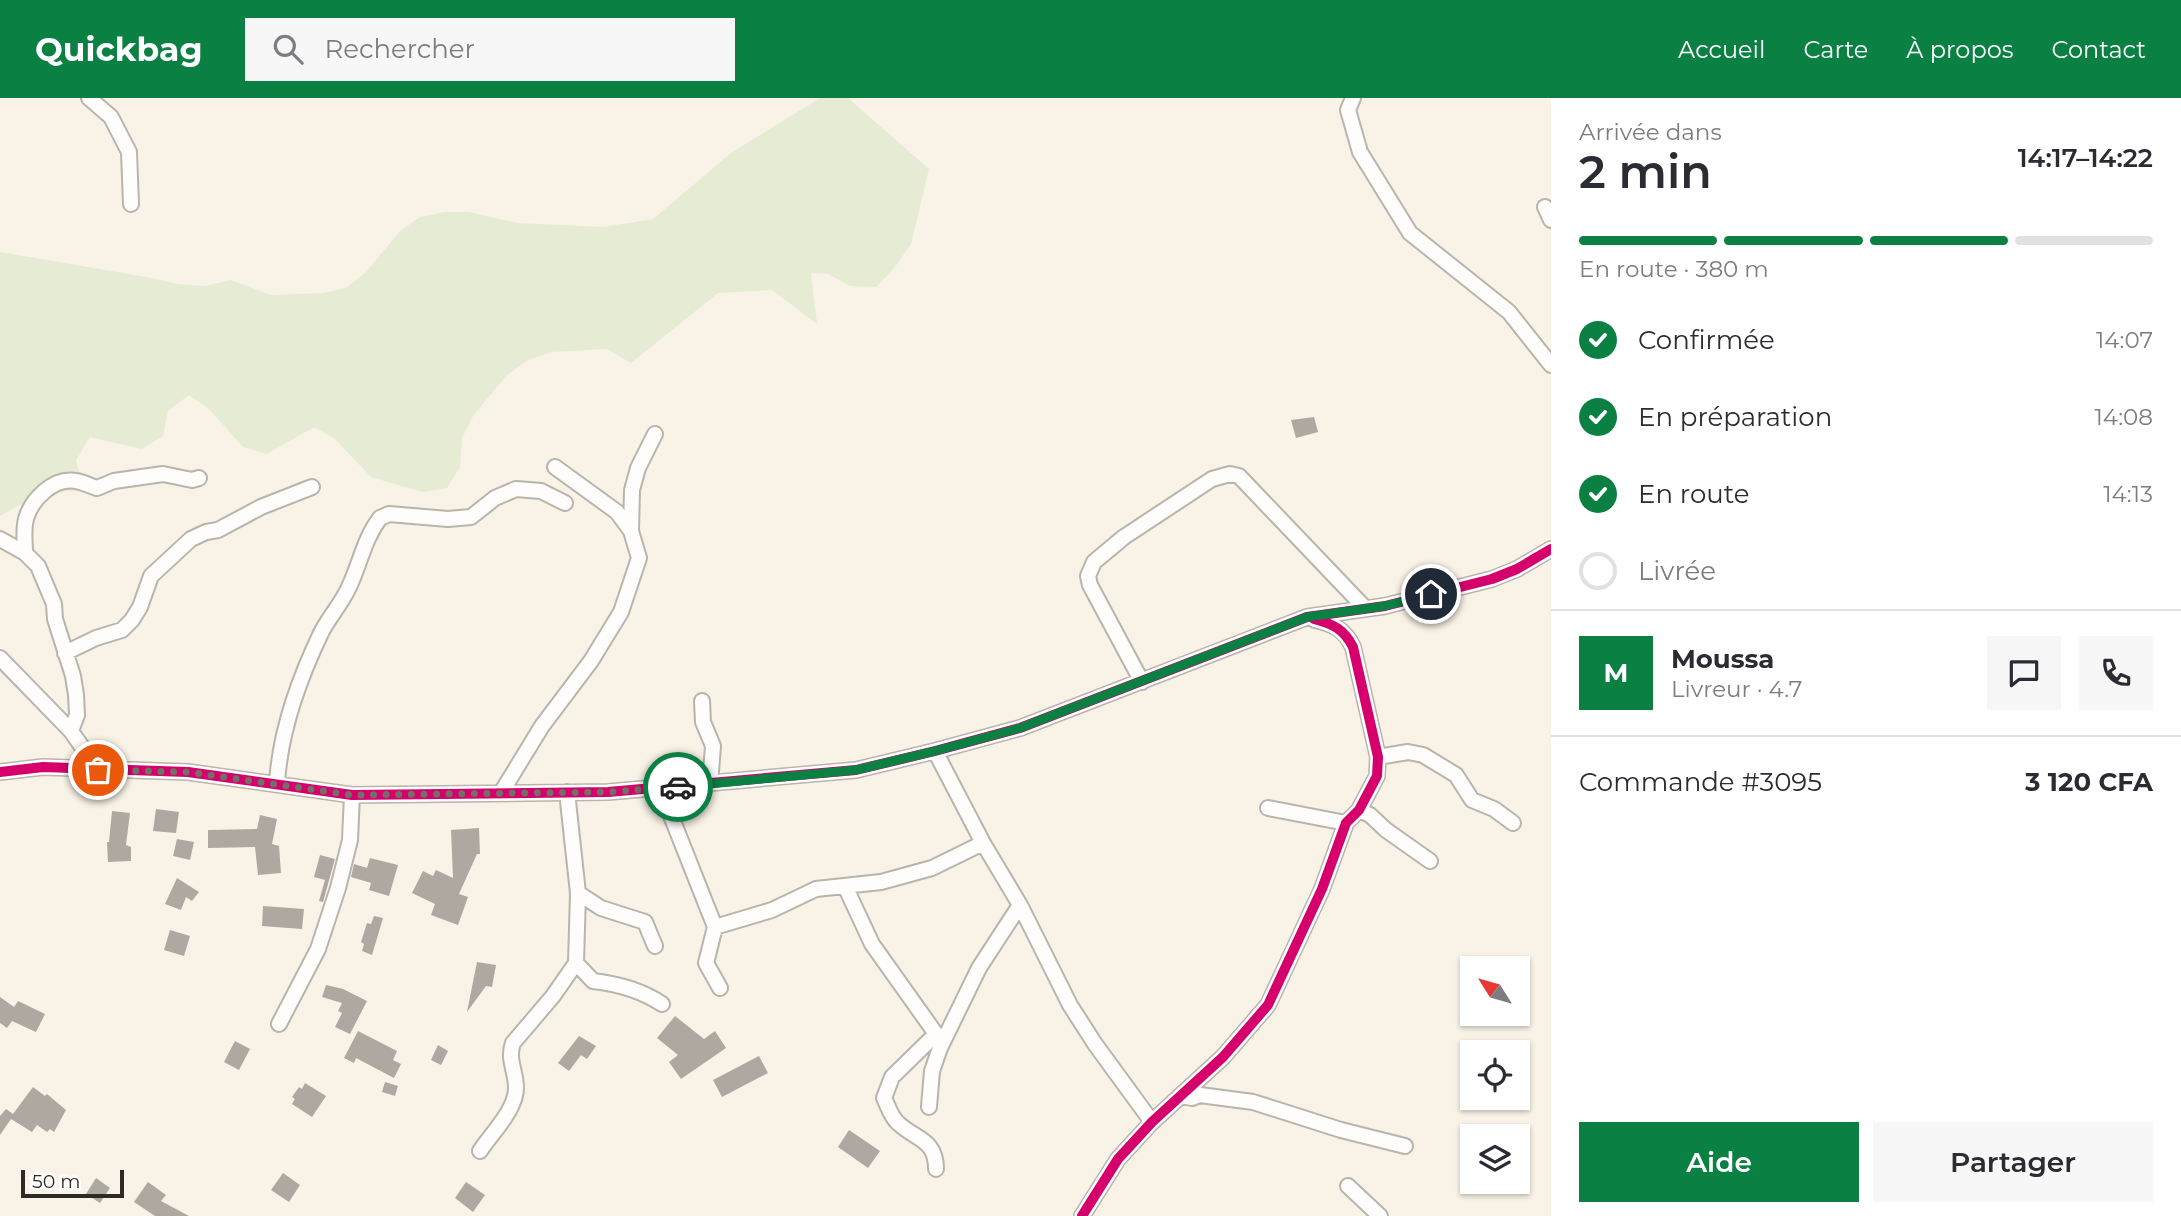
<!DOCTYPE html>
<html lang="fr">
<meta charset="utf-8">
<style>
:root{--surface:#fff;--page:#f7f7f7;--text:#2b2b33;--muted:#7c7c81;--line:#e1e1e2;--accent:#0b8043}
body{margin:0;font-family:Montserrat,sans-serif;background:var(--page);color:var(--text);height:100vh;display:flex;flex-direction:column;font-size:26px;white-space:nowrap}
*{box-sizing:border-box;margin:0}
p{font-size:23px;color:var(--muted)}
.icon{flex:none;width:38px;height:38px;fill:none;stroke:currentColor;stroke-width:2;stroke-linecap:round;stroke-linejoin:round}
.map{position:relative;flex:1;overflow:hidden}
.side{display:flex;flex-direction:column;background:var(--surface);width:630px}
.side>*{flex:none}
.needle{width:46px;rotate:307deg}
.fabs{position:absolute;left:1460px;top:858px;display:grid;gap:14px}
.fabs a{display:grid;place-items:center;width:70px;height:70px;border-radius:0px;background:var(--surface);box-shadow:0 2px 5px #0004;font-size:35px}
.scale{position:absolute;left:21px;bottom:18px;width:103px;box-sizing:border-box;padding-left:7px;border:4px solid #2d2a23;border-top:0;font-size:19px;line-height:24px;white-space:nowrap;color:#2d2a23;-webkit-text-stroke:5px #fff;paint-order:stroke}
.pin{position:absolute;display:grid;place-items:center;width:60px;height:60px;color:#fff;margin:-30px;border:4px solid #fff;border-radius:50%;box-shadow:0 2px 7px #0007}
.courier{position:absolute;display:grid;place-items:center;width:70px;height:70px;margin:-35px;border:5px solid #0b8043;border-radius:50%;background:#fff;color:#222;box-shadow:0 2px 9px #0007}
.headline em{font-style:normal;font-weight:600}
.headline div{display:flex;flex-direction:column-reverse}
.headline{display:flex;align-items:center;justify-content:space-between;height:119px;padding:0 28px}
h1{font-size:46px;font-weight:600;line-height:52px}
.bar{display:grid;grid-template-columns:repeat(4,1fr);gap:10px 7px;align-content:center;height:84px;padding:0 28px}
.bar i{height:9px;border-radius:5px;background:var(--line)}
.bar .current{background:var(--accent)}
.bar p{grid-column:span 4}
.line{display:flex;align-items:center;gap:18px;padding:0 28px;border-top:2px solid var(--line)}
.line div{flex:1}
.round{display:grid;place-items:center;flex:none;width:74px;height:74px;border-radius:0px;background:var(--page)}
ol{padding:0 28px;list-style:none}
li{display:flex;align-items:center;gap:21px;height:77px}
li p{margin-inline-start:auto}
li .icon{padding:7px;border-radius:50%;background:var(--accent);color:#fff;stroke-width:4}
li:last-child{color:var(--muted)}
li i{width:38px;height:38px;border:4px solid var(--line);border-radius:50%}
.primary-button{display:flex;gap:14px;margin-top:auto;padding:14px 28px}
.primary-button a{flex:1;height:80px;border-radius:0px;background:var(--accent);color:#fff;font-size:28px;font-weight:600;line-height:80px;text-align:center}
.primary-button a+a{background:var(--page);color:var(--text)}
header{display:flex;align-items:center;gap:42px;box-sizing:border-box;height:98px;padding:0 35px;background:var(--accent);color:#fff}
header strong{font-size:33px}
nav{display:flex;gap:38px;margin-inline-start:auto;font-size:24px}
.search{width:490px;height:63px;background:var(--page);display:flex;align-items:center;gap:18px;box-sizing:border-box;padding:0 24px;border-radius:0px;color:var(--muted);font-size:26px}
main{display:flex;flex:1;min-height:0}
.map>svg:first-child{display:block}
.green{fill:#e6ecd3}
.building{fill:#aea8a1}
.lines{fill:none;stroke-linecap:round;stroke-linejoin:round}
.minor-casing{stroke:#b9b4ac;stroke-width:18}
.minor{stroke:#fefdfb;stroke-width:14}
.cycleway-casing{stroke:#fff;stroke-width:15}
.cycleway{stroke:#d6006c;stroke-width:10}
.done{stroke:#747068;stroke-width:7;stroke-dasharray:0 12.6}
.route{stroke:#0b8043;stroke-width:9}
</style>
<header>
<strong>Quickbag</strong>
<div class="search"><svg class="icon" aria-label="search" viewBox="0 0 24 24"><circle cx="10" cy="10" r="6"/><path d="M15 15l6 6"/></svg>Rechercher</div>
<nav><a>Accueil</a><a>Carte</a><a>À propos</a><a>Contact</a></nav>
</header>
<main>
<div class="map">
<svg width="1551" height="1118" viewBox="0 0 1551 1118">
<rect width="100%" height="100%" fill="#f8f2e7"/>
<path class="green" d="M820 0H848L929 71 911 146 895 169 876 189 850 188 828 176 811 175 817 226 772 192 718 195 631 265 607 251 552 254 528 262 506 278 473 318 462 340 460 369 447 390 422 394 371 379 335 341 314 329 267 356 243 349 209 311 189 297 168 313 163 338 142 351 90 339 76 362 83 392 57 394 32 400 0 418V154L152 180 177 186 204 188 231 182 271 197 323 195 346 190 366 174 400 133 420 119 444 114H469L518 125 603 129 653 121 731 55Z"/>
<path class="building" d="M1314 319 1318 334 1296 340 1291 322Z
M156 711 179 714 176 735 153 733Z
M112 713 130 715 126 747 131 749V763L108 764 107 744H109Z
M260 717 277 721 272 746 279 748 281 775 258 777 255 749 208 750V732L257 731Z
M479 730 480 756H477L459 796 468 799 458 827 431 817 435 806 412 795 423 773 433 778 436 772 453 780 451 732Z
M177 741 194 744 190 762 173 758Z
M320 757 335 761 323 804 319 803 325 782 314 779Z
M370 760 398 767 389 798 369 792 371 785 351 779 354 766 367 770Z
M177 780 199 794 192 803 186 799 181 812 165 806Z
M263 808 304 811 302 831 262 828Z
M374 818 383 820 372 857 362 853 364 846 361 844 367 825 371 826Z
M170 832 190 838 184 858 164 852Z
M477 864 496 867 492 889 486 888 467 914Z
M326 887 343 891 367 903 350 936 335 929 342 915 338 913 342 905 322 899Z
M0 899 14 909 18 903 45 916 36 934 12 923 7 930 0 925Z
M675 918 704 941 715 933 726 950 681 981 669 964 678 957 657 940Z
M358 933 397 953 393 962 401 966 394 980 356 960 354 965 344 960Z
M579 938 596 948 587 961 581 957 569 973 558 965Z
M235 943 250 951 239 972 224 964Z
M438 947 448 953 441 967 431 962Z
M759 958 768 975 722 999 713 982Z
M385 984 398 988 395 998 382 994Z
M305 985 326 998 312 1019 292 1006 295 1001 292 999 299 989 302 991Z
M33 989 45 998 47 996 66 1012 54 1034 50 1031 47 1034 37 1027 32 1034 11 1021 0 1037V1018L6 1011 13 1016Z
M849 1032 880 1053 868 1070 838 1049Z
M283 1075 300 1087 289 1104 271 1092Z
M96 1080 110 1090 100 1105 86 1096Z
M148 1084 166 1097 161 1103 189 1118H155L134 1104Z
M466 1084 485 1097 473 1114 455 1100Z"/>
<g class="lines">
<g class="minor-casing">
<path id="minor" d="M89 0 111 19 129 54 131 106
M1353 0 1348 12 1360 54 1410 135 1509 214 1551 267
M1545 109 1551 122
M555 369 617 414 631 433
M0 441 25 455 38 468 54 506 55 521 73 578 76 597 77 617 71 633
M25 455C25 444 23 432 26 421 31 402 53 379 76 383 83 384 90 388 97 390L114 383 163 376 192 382 199 380
M65 555 96 540 122 532 132 522 140 509 151 478 191 441 206 434 218 432 261 409 312 389
M0 560 71 633 98 672
M1142 584 1090 487 1088 478 1094 464 1124 439 1212 381 1230 376 1239 378 1366 511
M702 603 703 624 713 648 710 686
M935 653 983 745 1020 807 1070 907 1095 946 1152 1024
M1378 659 1408 654 1423 657 1456 677 1472 702 1494 711 1513 725
M0 674 43 669 188 674 352 697 608 694 856 672 935 653 1020 630 1307 519 1385 508 1492 481 1517 471 1551 451
M277 685C280 635 299 581 321 535 329 519 342 505 349 489 360 466 364 441 380 420L389 416 448 421 471 419 495 400 516 391 541 393 565 405
M660 690 715 829 706 865 720 890
M501 695 542 628 591 563 621 514 639 460 631 433 632 392 638 370 655 336
M1268 710 1346 725
M1359 712 1370 717 1386 732 1430 763
M845 788 872 846 936 936 892 979 884 1000C888 1008 891 1019 898 1025 916 1042 936 1041 936 1071
M578 795 601 810 645 824 655 848
M715 829 772 812 816 791 881 784 932 770 983 745
M576 865 593 883C619 886 641 892 662 906
M279 926 318 851 338 790 350 742 352 697
M1181 998 1192 1000 1200 997 1253 1004 1341 1032 1405 1048
M929 1009 932 973 940 950 979 870 1020 807
M480 1053C491 1036 516 1012 516 990 516 973 507 961 513 945L553 898 576 865 578 795 567 694
M1348 1088 1380 1118
M1082 1118 1118 1061 1152 1024 1223 959 1268 907 1322 791 1346 725 1359 712 1377 678 1378 659 1353 549C1345 532 1334 526 1315 522"/>
</g>
<use href="#minor" class="minor"/>
<g class="cycleway-casing">
<path id="cycleway" d="M0 674 43 669 188 674 352 697 608 694 856 672 935 653 1020 630 1307 519 1385 508 1492 481 1517 471 1551 451
M1082 1118 1118 1061 1152 1024 1223 959 1268 907 1322 791 1346 725 1359 712 1377 678 1378 659 1353 549C1344 531 1333 526 1314 521"/>
</g>
<use href="#cycleway" class="cycleway"/>
</g>
<g class="lines">
<path class="done" d="M98 672 188 674 352 697 608 694 678 689"/>
<path class="route" d="M678 689 856 672 935 653 1020 630 1307 519 1385 508 1431 496"/>
</g>
</svg>
<div class="fabs">
<a><svg class="needle" viewBox="-14 -14 28 28"><path d="M0-13l5 13h-10z" fill="#e53935"/><path d="M0 13l5-13h-10z" fill="#7c7c81"/></svg></a>
<a><svg class="icon" aria-label="locate" viewBox="0 0 24 24"><circle cx="12" cy="12" r="6"/><path d="M12 2v4M12 18v4M2 12h4M18 12h4"/></svg></a>
<a><svg class="icon" aria-label="layers" viewBox="0 0 24 24"><path d="M12 4l9 5-9 5-9-5zM3 14l9 5 9-5"/></svg></a>
</div>
<div class="scale">50 m</div>
<div class="pin" style="left:98px;top:672px;background:#ea580c"><svg class="icon" aria-label="bag" viewBox="0 0 24 24"><path d="M5 8h14l-1 12H6zM9 8a3 3 0 0 1 6 0"/></svg></div>
<div class="pin" style="left:1431px;top:496px;background:#1f2937"><svg class="icon" aria-label="home" viewBox="0 0 24 24"><path d="M3 11l9-7 9 7M6 9v11h12V9"/></svg></div>
<div class="courier" style="left:678px;top:689px"><svg class="icon" aria-label="car" viewBox="0 0 24 24"><path d="M5 17H2v-5l4-1 3-4h7l3 4 3 1v5h-3M9 17h6M6 11h13"/><circle cx="7" cy="17" r="2"/><circle cx="17" cy="17" r="2"/></svg></div>
</div>
<section class="side">
<div class="headline"><div><h1>2 min</h1><p>Arrivée dans</p></div><em>14:17–14:22</em></div>
<div class="bar"><i class="current"></i><i class="current"></i><i class="current"></i><i></i><p>En route · 380 m</p></div>
<ol>
<li><svg class="icon" aria-label="check" viewBox="0 0 24 24"><path d="M5 12l5 5 9-10"/></svg>Confirmée<p>14:07</p></li>
<li><svg class="icon" aria-label="check" viewBox="0 0 24 24"><path d="M5 12l5 5 9-10"/></svg>En préparation<p>14:08</p></li>
<li><svg class="icon" aria-label="check" viewBox="0 0 24 24"><path d="M5 12l5 5 9-10"/></svg>En route<p>14:13</p></li>
<li><i></i>Livrée</li>
</ol>
<div class="line" style="height:126px"><b class="round" style="background:var(--accent);color:#fff">M</b><div><b>Moussa</b><p>Livreur · 4.7</p></div><a class="round"><svg class="icon" aria-label="chat" viewBox="0 0 24 24"><path d="M4 5h16v11H9l-5 4z"/></svg></a><a class="round"><svg class="icon" aria-label="phone" viewBox="0 0 24 24"><path d="M5 4h4l2 5-3 2q2 4 5 5l2-3 5 2v4C11 20 4 13 5 4z"/></svg></a></div>
<div class="line" style="height:91px"><div>Commande #3095</div><b>3 120 CFA</b></div>
<div class="primary-button"><a>Aide</a><a>Partager</a></div>
</section>
</main>
